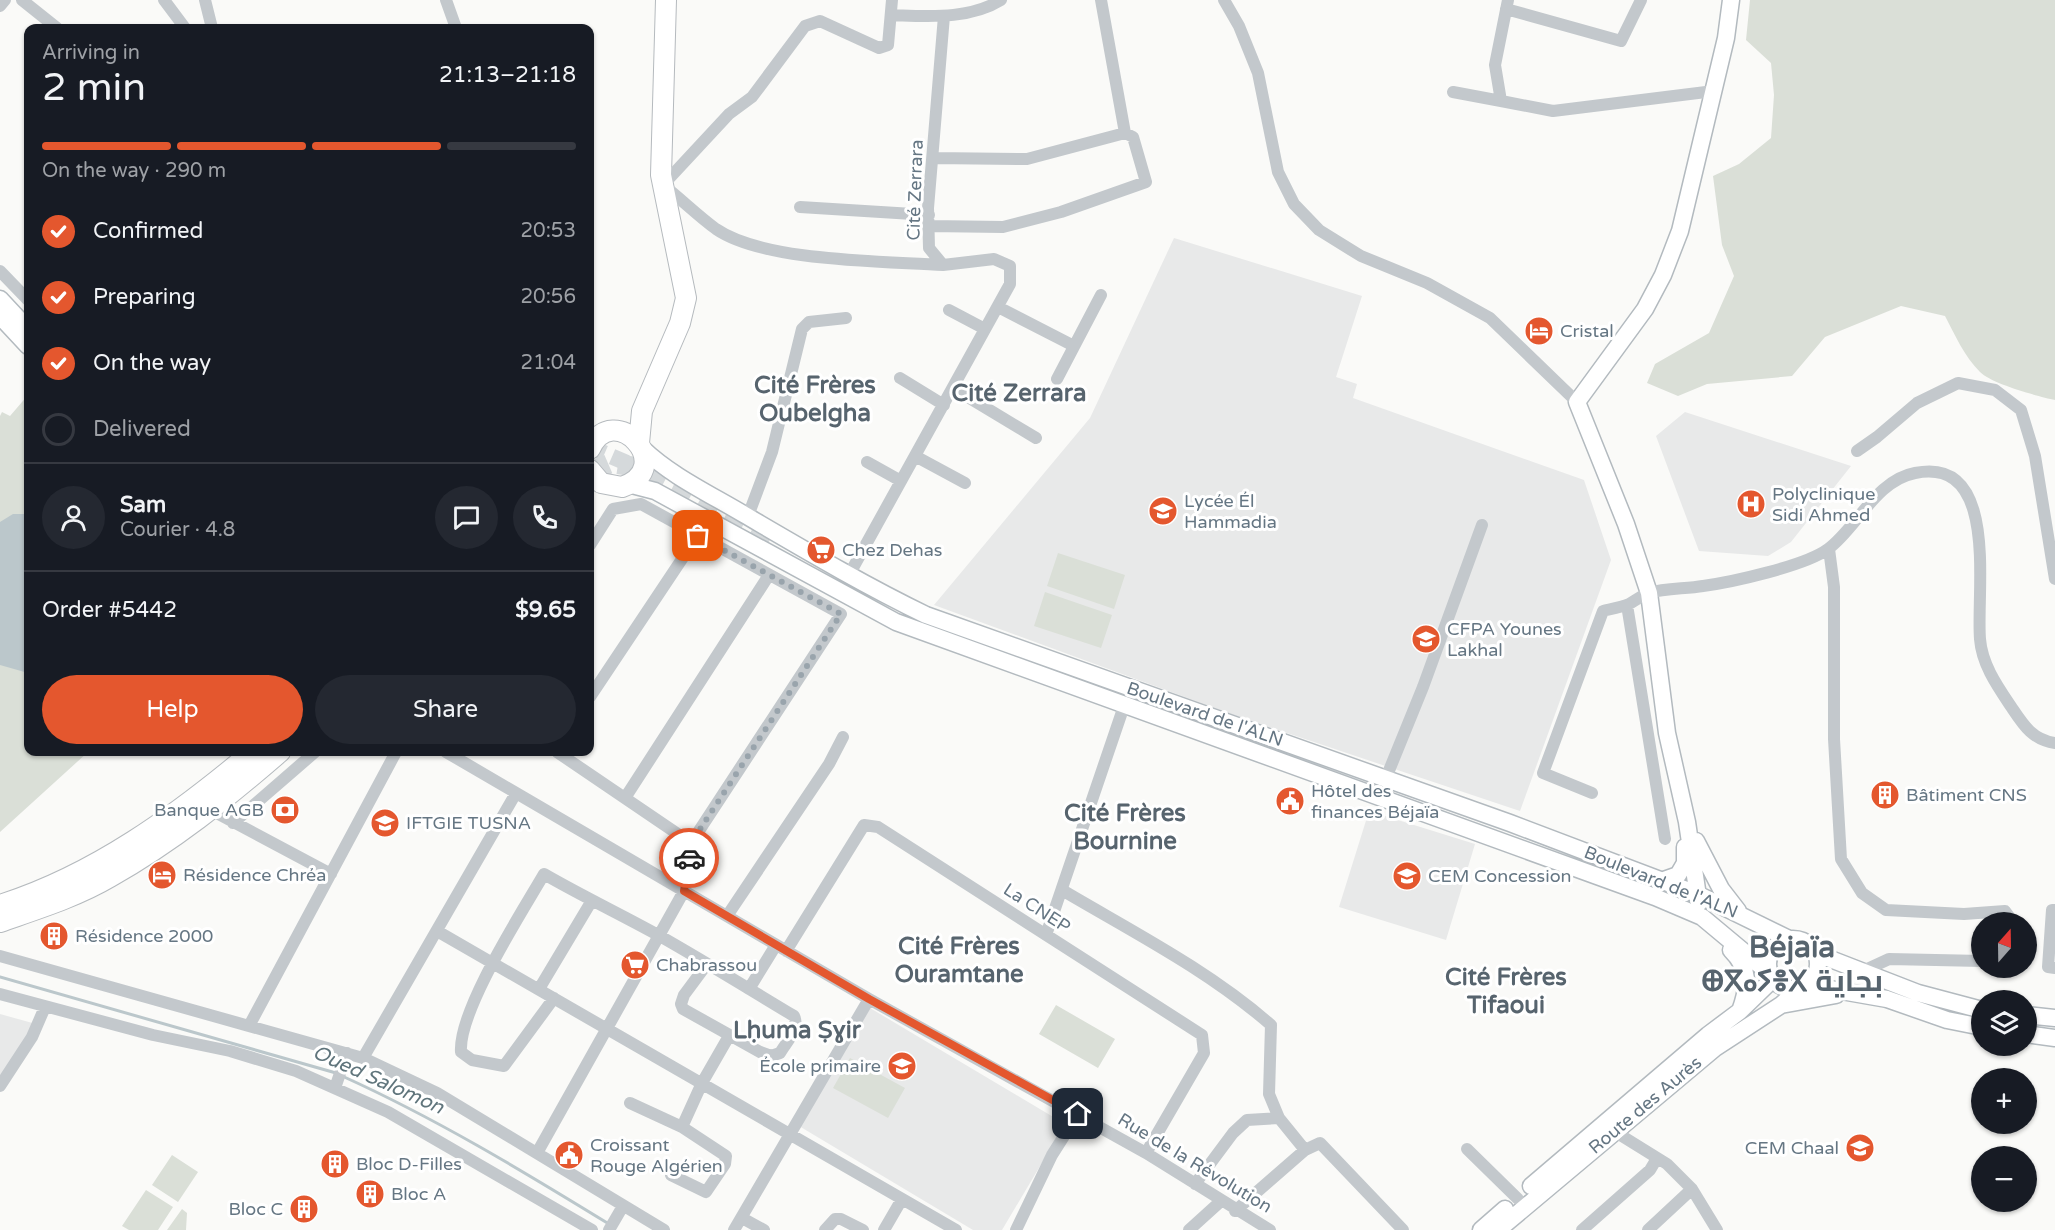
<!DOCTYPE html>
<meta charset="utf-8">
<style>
:root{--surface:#171b24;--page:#242831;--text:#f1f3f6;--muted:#9ea1a6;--line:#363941;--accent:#e4572e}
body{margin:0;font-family:"Varela Round",Cairo,"Noto Sans Tifinagh",sans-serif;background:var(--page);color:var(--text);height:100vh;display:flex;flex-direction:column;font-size:22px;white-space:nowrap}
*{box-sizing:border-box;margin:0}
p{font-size:20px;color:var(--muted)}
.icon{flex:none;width:33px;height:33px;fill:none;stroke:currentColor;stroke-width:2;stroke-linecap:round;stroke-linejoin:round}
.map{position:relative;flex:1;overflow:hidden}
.drawer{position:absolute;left:24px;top:24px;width:570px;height:732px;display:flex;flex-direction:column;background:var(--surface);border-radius:12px;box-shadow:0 2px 4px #0004}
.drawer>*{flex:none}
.needle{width:39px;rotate:20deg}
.fabs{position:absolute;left:1971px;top:912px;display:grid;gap:12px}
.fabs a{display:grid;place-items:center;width:66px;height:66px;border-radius:50%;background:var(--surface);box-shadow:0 2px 4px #0004;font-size:30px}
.pin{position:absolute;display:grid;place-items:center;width:51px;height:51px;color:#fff;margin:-26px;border-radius:12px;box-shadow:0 3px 9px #0006}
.courier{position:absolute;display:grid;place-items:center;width:60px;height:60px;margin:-30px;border:4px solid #e4572e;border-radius:50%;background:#fff;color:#222;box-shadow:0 2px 8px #0007}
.head em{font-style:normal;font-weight:600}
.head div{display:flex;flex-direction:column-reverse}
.head{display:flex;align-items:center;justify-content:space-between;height:102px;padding:0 18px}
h1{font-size:39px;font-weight:600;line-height:45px}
.bar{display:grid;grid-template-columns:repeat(4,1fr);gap:9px 6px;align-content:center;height:72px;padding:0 18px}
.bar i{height:8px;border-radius:4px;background:var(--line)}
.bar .on{background:var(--accent)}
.bar p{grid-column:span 4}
.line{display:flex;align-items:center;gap:15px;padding:0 18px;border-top:2px solid var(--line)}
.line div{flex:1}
.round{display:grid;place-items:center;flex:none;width:63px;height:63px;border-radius:32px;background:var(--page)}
ol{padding:0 18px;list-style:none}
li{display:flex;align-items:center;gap:18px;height:66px}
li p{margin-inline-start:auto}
li .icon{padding:6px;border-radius:50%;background:var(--accent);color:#fff;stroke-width:4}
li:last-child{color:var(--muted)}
li i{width:33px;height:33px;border:3px solid var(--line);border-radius:50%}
.button{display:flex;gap:12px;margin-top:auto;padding:12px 18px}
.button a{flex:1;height:69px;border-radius:36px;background:var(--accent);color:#fff;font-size:24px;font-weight:600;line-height:69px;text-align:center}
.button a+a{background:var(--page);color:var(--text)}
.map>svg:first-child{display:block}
.built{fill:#e8e9e9}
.green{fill:#dadfd7}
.water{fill:#bbc7cb}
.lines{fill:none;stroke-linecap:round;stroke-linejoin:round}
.stream{stroke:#bbc7cb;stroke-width:3}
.secondary-tunnel{stroke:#d5d9db;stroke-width:16;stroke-dasharray:16 8;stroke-linecap:butt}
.primary-tunnel{stroke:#d5d9db;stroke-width:20;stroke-dasharray:20 10;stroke-linecap:butt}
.secondary-casing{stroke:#b3babf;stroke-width:19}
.primary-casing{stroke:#b5babe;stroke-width:22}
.street{stroke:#c3c8cc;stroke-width:12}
.secondary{stroke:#fff;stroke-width:16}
.primary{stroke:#fff;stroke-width:20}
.done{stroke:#99a4ac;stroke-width:6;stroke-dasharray:0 10.8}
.route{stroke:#e4572e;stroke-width:8}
.labels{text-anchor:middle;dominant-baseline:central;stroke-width:6;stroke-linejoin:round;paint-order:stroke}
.street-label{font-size:18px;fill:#657683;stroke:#fff}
.poi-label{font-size:18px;fill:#657683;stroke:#fff;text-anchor:start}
.water-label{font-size:20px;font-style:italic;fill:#60757c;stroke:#fff}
.district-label{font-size:24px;font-weight:bold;fill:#57646e;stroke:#fff}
.town-label{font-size:30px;font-weight:bold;fill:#57646e;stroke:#fff}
</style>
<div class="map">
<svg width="2055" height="1230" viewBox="0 0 2055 1230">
<rect width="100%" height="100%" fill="#fafaf8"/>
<path class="built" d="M1174 238 1362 296 1336 377 1357 384 1353 398 1584 480 1611 560 1520 811 1242 718 934 605 1090 418Z
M1685 412 1851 466 1791 542 1768 556 1699 551 1656 436Z
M1369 811 1475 844 1446 940 1339 907Z
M870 1008 1065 1124 1002 1230H973L799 1126Z
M0 1014 36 1024 0 1078Z"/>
<path class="green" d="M1750 0H2055V400C2037 396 1992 384 1980 372 1964 356 1955 335 1945 316L1901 306 1825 337 1792 376 1707 384 1678 396 1647 383 1655 364 1709 333 1734 276 1722 245 1713 176 1739 164 1771 138 1774 95 1771 63 1746 40Z
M28 395V752H88L0 832V416L2 412 10 416Z
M1058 553 1125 575 1114 609 1047 586Z
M1045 592 1112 615 1101 648 1034 626Z
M1056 1005 1115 1039 1098 1068 1039 1034Z
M850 1058 905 1088 888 1118 833 1088Z
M172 1155 198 1172 178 1202 152 1185Z
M146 1190 173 1207 158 1230H129L122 1226Z
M182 1209 187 1213 186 1230H167Z"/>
<path class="water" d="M13 514H28V673L0 665V522Z"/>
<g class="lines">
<path class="stream" d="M0 977 336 1073
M342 1076C435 1118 521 1170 609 1224"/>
<path class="secondary-tunnel" d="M590 447 636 467"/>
<path class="primary-tunnel" d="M590 472 611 463 636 467 756 531 776 538"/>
<g class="secondary-casing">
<path id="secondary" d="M0 299 28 329
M0 316 28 346
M642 448C671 476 710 494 745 515 805 550 864 585 926 615L1510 823 1697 894 1789 939
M628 484 655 491 896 622 1655 897 1702 917 1768 972
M1696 841 1721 889 1738 911
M1661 881 1678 875 1685 863V847
M1699 903 1687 822 1667 733 1649 593 1626 524 1577 402 1645 309 1663 275 1680 231 1726 38 1731 0
M1768 964a25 25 0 1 1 50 0a25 25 0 1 1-50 0Z
M1731 950C1750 969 1749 987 1740 1011
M1815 953 1918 993 1982 1010
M1807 985 1887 999 1947 1020 1982 1027
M1781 1005 1836 995
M2026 1015 2055 1018
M2026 1034 2055 1038
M1531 1186 1708 1035 1740 1011 1772 980
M1481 1230 1505 1209
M1498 1230 1715 1048 1781 1005 1799 989"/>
</g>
<g class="primary-casing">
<path id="primary" d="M639 443 642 411 680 323 686 298 661 175 666 0
M590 449C613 398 679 467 622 487L601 483 590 470
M0 905C95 875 177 815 252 752
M0 922C37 909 76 897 110 877 172 842 227 798 280 752"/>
</g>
<path class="street" d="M22 0 57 28
M164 0 185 28
M205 0 212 28
M446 0 456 28
M892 0 888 45 879 48 820 21 805 26 752 97 729 114 663 185C681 199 698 216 716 229 764 262 884 261 943 265
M1224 0 1239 26 1258 73 1278 172 1294 204 1319 230 1361 256 1427 283 1490 318 1577 402
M1508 0 1495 65 1501 101 1553 111 1714 91
M0 6 5 0
M1506 9 1621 41 1641 0
M891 15C927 16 969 20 1001 0
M1453 92 1501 101
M933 158 1027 159 1125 133 1101 0
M800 207 929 215
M929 226 1003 227 1061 212 1146 182 1133 137 1125 133
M0 271 28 300
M998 307 1074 346
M949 310 985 329
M900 378 944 405
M1057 379 1101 295
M953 388 1036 438
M1857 451 1877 437 1917 403 1958 383 1995 390 2021 410 2035 456 2055 579
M915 456 965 483
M867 462 901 481
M748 516 772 452 802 329 809 322 846 318
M1829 549 1834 587V739L1841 859 1862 893 1886 910 1964 914 2005 911 2013 922
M849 575 1010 284V266L994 259 943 265 929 248 928 208 944 16
M1627 605 1665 839
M590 697 698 535
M446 752 869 999 1146 1153 1270 1230
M557 752 691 843
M1386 778 1423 687 1482 525
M1592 793 1543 773 1603 611C1611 609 1621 607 1629 604 1635 601 1642 595 1649 593 1665 588 1686 589 1703 586 1732 582 1805 566 1828 549 1856 529 1876 480 1915 473 2000 456 1976 590 1980 639 1982 665 1998 687 2012 708 2024 726 2033 740 2055 743
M625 798 769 575
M211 810 331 874
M233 823 315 752
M1062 890C1133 932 1208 970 1271 1025L1269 1094 1279 1118 1305 1150
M2055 910H2052L2048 967 2055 968
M727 916 829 764 843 737
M437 931 956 1230
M1046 935 1124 706
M786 951 864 825 878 827 1202 1035 1204 1053 1146 1153
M0 956 363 1058 437 1093 664 1230
M1863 971 1889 959 1982 961
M539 989 591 902
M749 989 776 945
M0 994 153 1035 230 1051 296 1071 388 1112 592 1230
M554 998 504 1066 472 1060 461 1052C458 1011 522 912 544 874 582 896 620 914 658 935 704 961 749 989 794 1016 800 1029 787 1041 780 1053L771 1056 760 1052 683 1009 681 1004 684 995 707 964
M249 1026 396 752
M363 1058 516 793
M0 1086 32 1037 45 1007
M335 1088 347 1053
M630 1103 682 1127 726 1156 725 1164 706 1192 671 1175
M682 1127 702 1083 729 1036
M1609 1128 1667 1164 1692 1189 1717 1230
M1467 1149 1518 1199
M537 1153 684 891 691 843 841 614 641 504 613 509 590 545
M1195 1184 1233 1133 1247 1120 1279 1118
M1235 1211 1305 1150 1320 1143 1403 1230
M742 1218 764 1230
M609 1230 623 1206
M734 1230 869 999
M825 1230 835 1219H841L863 1230
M884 1230 902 1199
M1016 1230 1052 1155 1078 1114
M1189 1230 1221 1201
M1582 1230 1650 1170 1656 1160
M1648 1230 1692 1189"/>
<use href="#secondary" class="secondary"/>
<use href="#primary" class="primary"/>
</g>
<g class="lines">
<path class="done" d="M689 858 691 843 841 614 698 536"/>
<path class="route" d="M689 858 684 891 869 999 1078 1114"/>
</g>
<defs>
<g id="hotel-disc" transform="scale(1.5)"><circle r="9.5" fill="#e4572e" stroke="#fff"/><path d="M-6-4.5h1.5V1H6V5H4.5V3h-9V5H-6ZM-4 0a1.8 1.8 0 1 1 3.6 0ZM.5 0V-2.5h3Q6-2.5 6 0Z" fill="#fff"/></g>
<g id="hospital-disc" transform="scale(1.5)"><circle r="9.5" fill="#e4572e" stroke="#fff"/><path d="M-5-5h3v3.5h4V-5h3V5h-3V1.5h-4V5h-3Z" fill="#fff"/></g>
<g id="school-disc" transform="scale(1.5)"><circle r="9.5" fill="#e4572e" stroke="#fff"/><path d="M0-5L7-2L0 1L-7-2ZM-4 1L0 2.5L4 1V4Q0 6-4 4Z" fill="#fff"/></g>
<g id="supermarket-disc" transform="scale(1.5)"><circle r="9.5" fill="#e4572e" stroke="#fff"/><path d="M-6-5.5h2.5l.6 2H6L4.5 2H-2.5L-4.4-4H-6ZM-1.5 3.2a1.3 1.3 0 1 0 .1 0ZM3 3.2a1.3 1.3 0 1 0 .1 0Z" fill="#fff"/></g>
<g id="university-disc" transform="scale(1.5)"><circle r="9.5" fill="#e4572e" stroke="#fff"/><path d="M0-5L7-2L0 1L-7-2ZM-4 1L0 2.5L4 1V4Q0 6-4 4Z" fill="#fff"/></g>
<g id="building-disc" transform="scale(1.5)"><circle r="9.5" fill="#e4572e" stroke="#fff"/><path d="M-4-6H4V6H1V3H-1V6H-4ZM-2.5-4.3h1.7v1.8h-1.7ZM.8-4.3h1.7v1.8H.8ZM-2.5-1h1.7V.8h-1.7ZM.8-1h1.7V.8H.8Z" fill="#fff"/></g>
<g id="civic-disc" transform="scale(1.5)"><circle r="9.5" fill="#e4572e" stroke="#fff"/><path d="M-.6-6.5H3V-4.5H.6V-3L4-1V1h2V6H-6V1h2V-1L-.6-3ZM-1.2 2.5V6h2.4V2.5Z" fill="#fff"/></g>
<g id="bank-disc" transform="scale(1.5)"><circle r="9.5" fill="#e4572e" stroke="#fff"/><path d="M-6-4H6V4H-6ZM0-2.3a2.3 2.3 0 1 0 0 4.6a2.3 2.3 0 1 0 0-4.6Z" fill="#fff"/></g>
</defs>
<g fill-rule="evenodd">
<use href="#hotel-disc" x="1539" y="331"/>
<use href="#hospital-disc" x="1751" y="504"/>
<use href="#school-disc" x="1163" y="511"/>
<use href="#supermarket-disc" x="821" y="550"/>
<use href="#university-disc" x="1426" y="639"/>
<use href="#building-disc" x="1885" y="795"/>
<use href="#civic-disc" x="1290" y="801"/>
<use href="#bank-disc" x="285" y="810"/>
<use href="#school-disc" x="385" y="823"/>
<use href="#hotel-disc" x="162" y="875"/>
<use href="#school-disc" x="1407" y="876"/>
<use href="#building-disc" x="54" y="936"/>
<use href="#supermarket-disc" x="635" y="965"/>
<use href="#school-disc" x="902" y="1066"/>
<use href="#school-disc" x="1860" y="1148"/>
<use href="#civic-disc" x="569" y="1155"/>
<use href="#building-disc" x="335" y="1164"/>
<use href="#building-disc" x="370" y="1194"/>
<use href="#building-disc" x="304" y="1209"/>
</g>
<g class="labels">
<g class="street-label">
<text transform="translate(915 190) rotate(-88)">Cité Zerrara</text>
<text transform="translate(1205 714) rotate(19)">Boulevard de l'ALN</text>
<text transform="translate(1661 882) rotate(22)">Boulevard de l'ALN</text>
<text transform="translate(1037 908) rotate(33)">La CNEP</text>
<text transform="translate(1645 1105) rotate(-40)">Route des Aurès</text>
<text transform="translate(1195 1163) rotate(31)">Rue de la Révolution</text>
</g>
<g class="poi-label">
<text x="1560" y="331">Cristal</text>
<text x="1772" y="494">Polyclinique<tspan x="1772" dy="21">Sidi Ahmed</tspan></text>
<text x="1184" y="501">Lycée Él<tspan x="1184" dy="21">Hammadia</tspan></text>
<text x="842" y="550">Chez Dehas</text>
<text x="1447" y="629">CFPA Younes<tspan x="1447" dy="21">Lakhal</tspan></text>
<text x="1311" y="791">Hôtel des<tspan x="1311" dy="21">finances Béjaïa</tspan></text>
<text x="1906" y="795">Bâtiment CNS</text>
<text x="264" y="810" text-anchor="end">Banque AGB</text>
<text x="406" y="823">IFTGIE TUSNA</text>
<text x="183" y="875">Résidence Chréa</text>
<text x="1428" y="876">CEM Concession</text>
<text x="75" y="936">Résidence 2000</text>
<text x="656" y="965">Chabrassou</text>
<text x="881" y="1066" text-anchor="end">École primaire</text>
<text x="590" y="1145">Croissant<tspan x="590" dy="21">Rouge Algérien</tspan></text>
<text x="1839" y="1148" text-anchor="end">CEM Chaal</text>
<text x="356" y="1164">Bloc D-Filles</text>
<text x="391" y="1194">Bloc A</text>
<text x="283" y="1209" text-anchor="end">Bloc C</text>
</g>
<g class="water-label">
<text transform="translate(378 1080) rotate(24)">Oued Salomon</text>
</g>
<g class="district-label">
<text x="815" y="385">Cité Frères<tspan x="815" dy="28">Oubelgha</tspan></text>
<text x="1019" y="393">Cité Zerrara</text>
<text x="1125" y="813">Cité Frères<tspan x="1125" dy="28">Bournine</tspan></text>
<text x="959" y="946">Cité Frères<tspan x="959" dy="28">Ouramtane</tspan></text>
<text x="1506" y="977">Cité Frères<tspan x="1506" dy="28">Tifaoui</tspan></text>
<text x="797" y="1030">Lḥuma Ṣɣir</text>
</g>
<g class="town-label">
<text x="1792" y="947">Béjaïa<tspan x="1792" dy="34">ⴲⴳⴰⵢⴻⵝ بجاية</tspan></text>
</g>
</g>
</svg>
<div class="fabs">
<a><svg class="needle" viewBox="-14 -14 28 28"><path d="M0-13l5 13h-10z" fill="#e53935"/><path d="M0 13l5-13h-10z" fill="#9ea1a6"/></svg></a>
<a><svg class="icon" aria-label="layers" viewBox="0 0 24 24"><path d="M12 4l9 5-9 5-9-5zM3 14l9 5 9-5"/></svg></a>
<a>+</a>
<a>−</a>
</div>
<div class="pin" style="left:698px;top:536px;background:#ea580c"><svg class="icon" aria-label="bag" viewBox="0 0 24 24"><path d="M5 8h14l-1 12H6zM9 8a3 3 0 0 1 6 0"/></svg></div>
<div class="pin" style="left:1078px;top:1114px;background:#1f2937"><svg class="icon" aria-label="home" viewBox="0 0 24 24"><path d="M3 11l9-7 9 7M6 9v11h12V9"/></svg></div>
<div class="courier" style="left:689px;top:858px"><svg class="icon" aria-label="car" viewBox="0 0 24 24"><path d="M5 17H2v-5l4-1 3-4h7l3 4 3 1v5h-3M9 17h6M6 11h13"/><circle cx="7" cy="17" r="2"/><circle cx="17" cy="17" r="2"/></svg></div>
<section class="drawer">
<div class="head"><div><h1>2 min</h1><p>Arriving in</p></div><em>21:13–21:18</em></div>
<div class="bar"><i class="on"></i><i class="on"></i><i class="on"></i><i></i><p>On the way · 290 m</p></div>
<ol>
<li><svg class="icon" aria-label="check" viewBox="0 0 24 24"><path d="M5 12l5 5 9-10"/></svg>Confirmed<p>20:53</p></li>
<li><svg class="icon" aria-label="check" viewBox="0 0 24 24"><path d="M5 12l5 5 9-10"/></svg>Preparing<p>20:56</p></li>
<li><svg class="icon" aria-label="check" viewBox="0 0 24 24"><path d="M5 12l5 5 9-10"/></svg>On the way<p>21:04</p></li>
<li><i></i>Delivered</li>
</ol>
<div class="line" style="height:108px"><a class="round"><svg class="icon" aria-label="person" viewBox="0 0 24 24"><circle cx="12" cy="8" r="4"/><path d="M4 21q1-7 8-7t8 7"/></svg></a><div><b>Sam</b><p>Courier · 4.8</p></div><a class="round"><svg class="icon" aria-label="chat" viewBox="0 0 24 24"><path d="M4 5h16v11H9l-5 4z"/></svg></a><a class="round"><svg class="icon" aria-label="phone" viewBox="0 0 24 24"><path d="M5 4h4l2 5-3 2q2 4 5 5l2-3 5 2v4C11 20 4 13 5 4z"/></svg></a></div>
<div class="line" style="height:78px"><div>Order #5442</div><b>$9.65</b></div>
<div class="button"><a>Help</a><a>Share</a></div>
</section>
</div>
